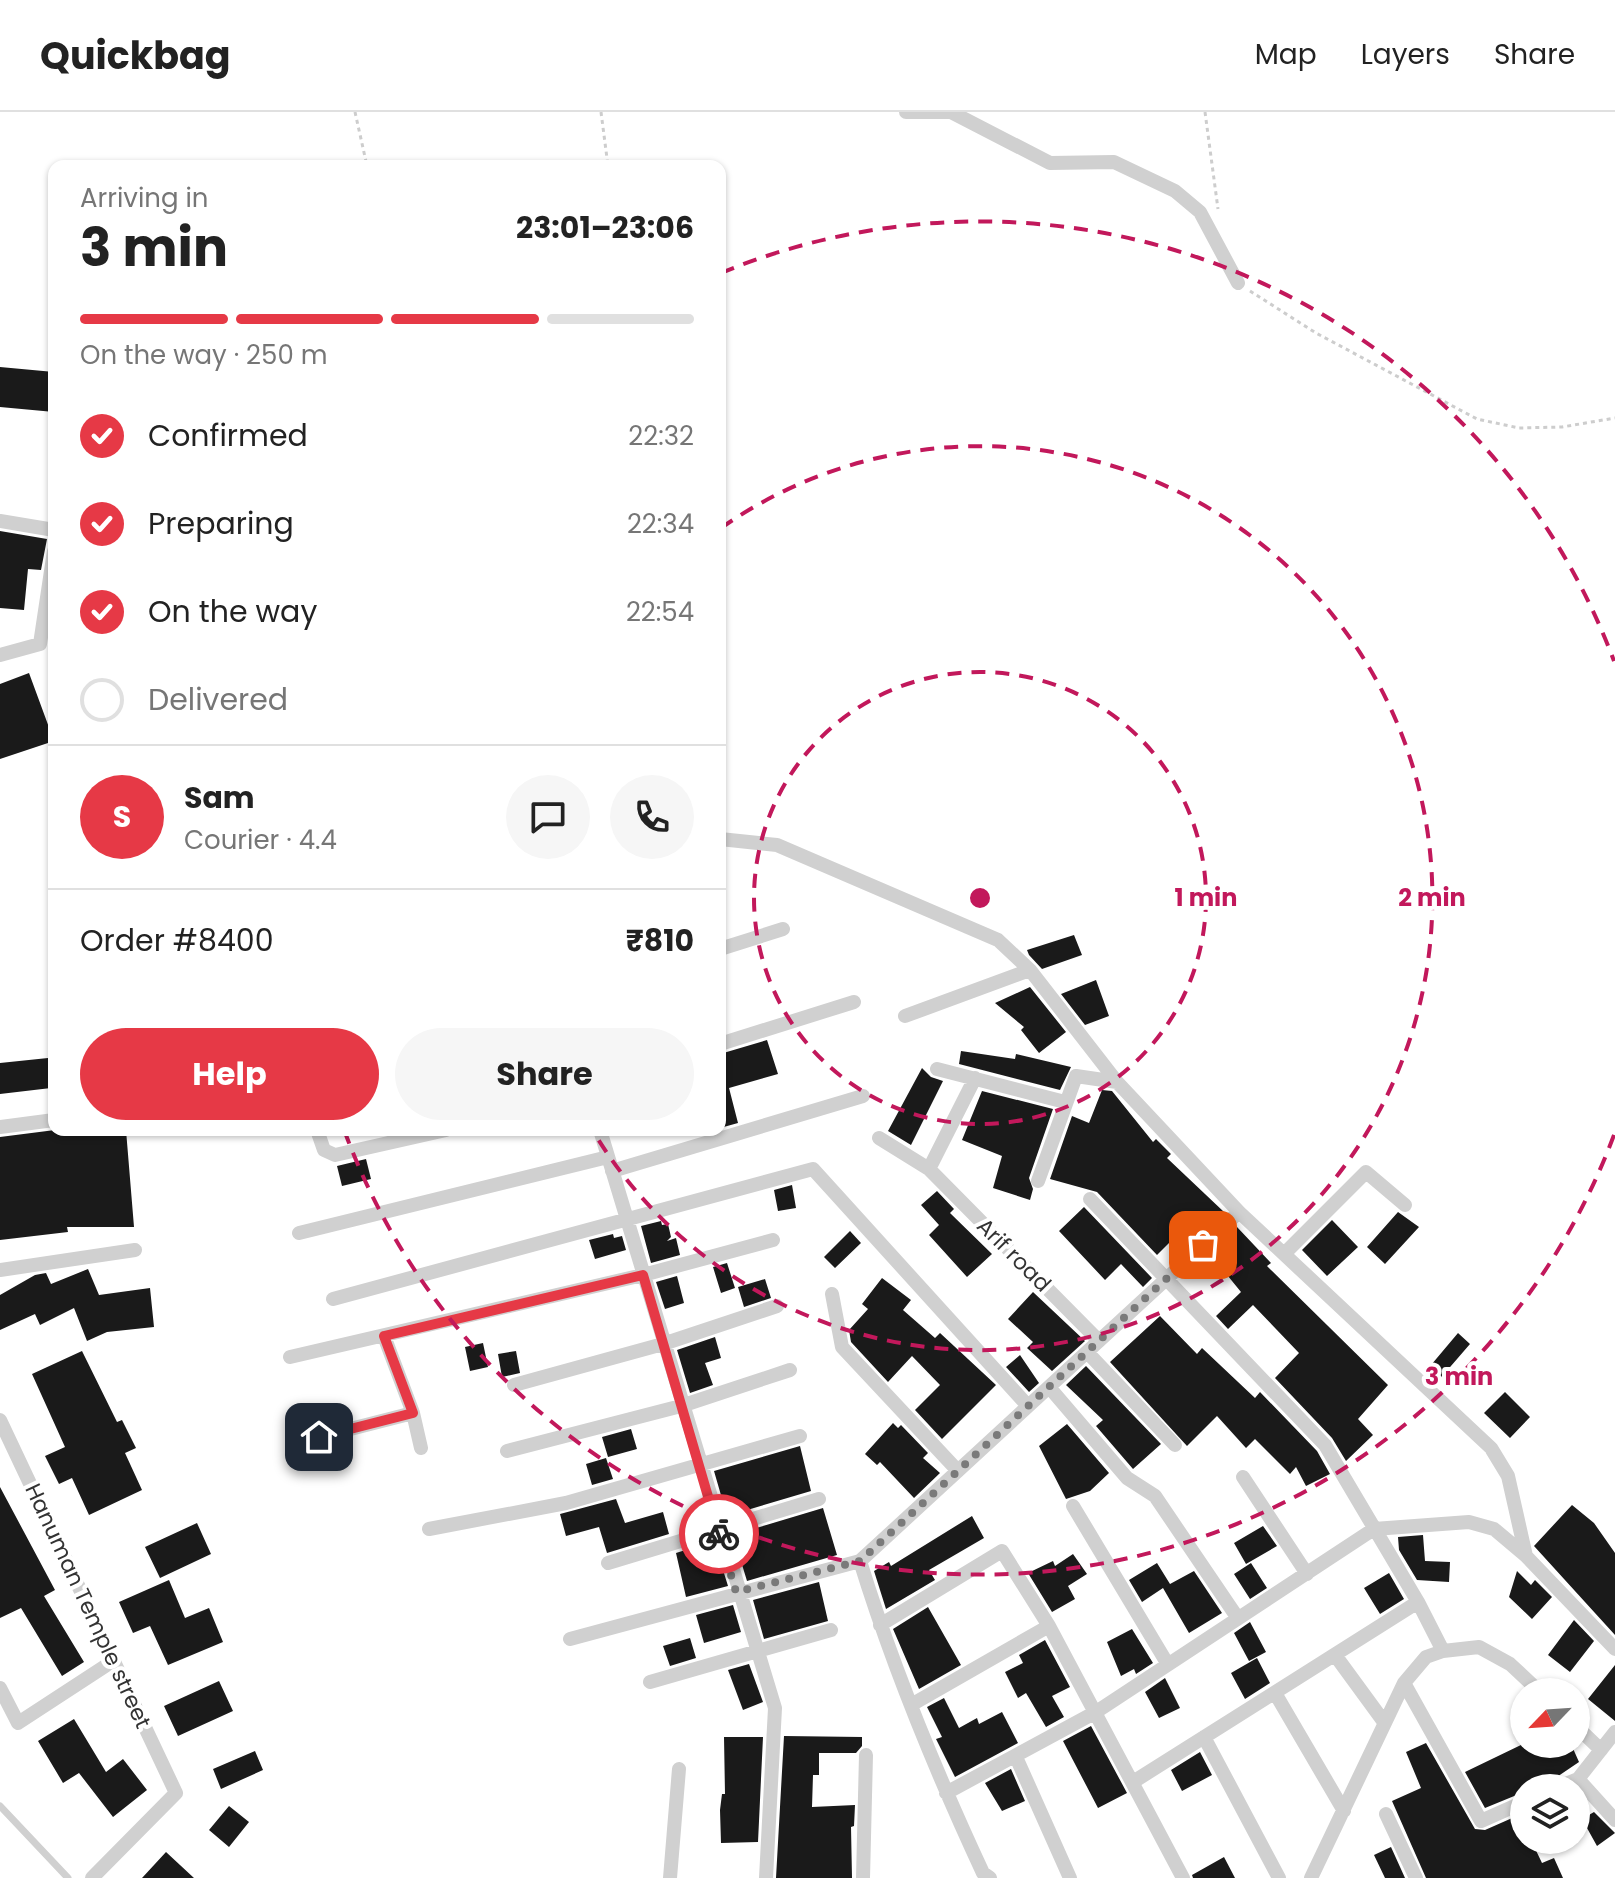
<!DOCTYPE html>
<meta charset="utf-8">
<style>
:root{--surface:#fff;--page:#f6f6f6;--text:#222;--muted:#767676;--line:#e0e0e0;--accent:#e63946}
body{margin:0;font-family:Poppins,sans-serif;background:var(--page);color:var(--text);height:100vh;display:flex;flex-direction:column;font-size:30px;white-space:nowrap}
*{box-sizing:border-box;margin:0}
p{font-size:26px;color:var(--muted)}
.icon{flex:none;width:44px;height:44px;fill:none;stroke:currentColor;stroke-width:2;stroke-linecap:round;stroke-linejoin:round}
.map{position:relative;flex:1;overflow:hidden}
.side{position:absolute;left:48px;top:48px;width:678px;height:976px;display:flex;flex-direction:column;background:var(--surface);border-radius:16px;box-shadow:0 2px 6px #0004}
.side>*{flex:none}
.needle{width:52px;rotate:245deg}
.tools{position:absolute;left:1510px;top:1566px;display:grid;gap:16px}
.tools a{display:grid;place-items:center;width:80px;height:80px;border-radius:50%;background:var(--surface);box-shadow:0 2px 6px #0004;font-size:40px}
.pin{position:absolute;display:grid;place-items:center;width:68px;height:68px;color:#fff;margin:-34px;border-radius:16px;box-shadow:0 4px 12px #0006}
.courier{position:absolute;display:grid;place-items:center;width:80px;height:80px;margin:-40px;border:6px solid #e63946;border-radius:50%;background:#fff;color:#222;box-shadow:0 2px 10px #0007}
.headline em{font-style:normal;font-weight:700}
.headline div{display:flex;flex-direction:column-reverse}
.headline{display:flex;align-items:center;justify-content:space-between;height:136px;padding:0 32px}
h1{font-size:52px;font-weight:700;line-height:60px}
.bar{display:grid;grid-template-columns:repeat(4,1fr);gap:12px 8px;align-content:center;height:96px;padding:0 32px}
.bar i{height:10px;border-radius:6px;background:var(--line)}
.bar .active{background:var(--accent)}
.bar p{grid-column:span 4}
.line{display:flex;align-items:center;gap:20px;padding:0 32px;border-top:2px solid var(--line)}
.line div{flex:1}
.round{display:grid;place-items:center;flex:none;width:84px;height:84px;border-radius:42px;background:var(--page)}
ol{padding:0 32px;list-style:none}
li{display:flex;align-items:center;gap:24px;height:88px}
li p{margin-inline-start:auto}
li .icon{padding:8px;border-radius:50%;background:var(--accent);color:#fff;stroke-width:4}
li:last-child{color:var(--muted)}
li i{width:44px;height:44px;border:4px solid var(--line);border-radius:50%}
.action{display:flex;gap:16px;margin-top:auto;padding:16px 32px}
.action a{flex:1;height:92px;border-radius:48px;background:var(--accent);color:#fff;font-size:32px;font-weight:700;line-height:92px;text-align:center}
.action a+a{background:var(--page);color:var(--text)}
header{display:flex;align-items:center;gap:48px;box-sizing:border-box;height:112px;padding:0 40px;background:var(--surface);border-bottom:2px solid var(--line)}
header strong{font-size:38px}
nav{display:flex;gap:44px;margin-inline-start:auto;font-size:28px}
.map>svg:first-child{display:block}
.building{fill:#1a1a1a}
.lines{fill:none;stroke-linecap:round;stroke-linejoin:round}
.path{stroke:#cdcdcd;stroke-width:3;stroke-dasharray:4 4;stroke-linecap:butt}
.service{stroke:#d0d0d0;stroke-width:7}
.minor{stroke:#d0d0d0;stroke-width:14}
.done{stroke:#7a7a7a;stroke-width:8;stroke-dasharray:0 14.4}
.route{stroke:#e63946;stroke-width:10}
.ring{fill:none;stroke:#c2185b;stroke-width:4;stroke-dasharray:14 10}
.labels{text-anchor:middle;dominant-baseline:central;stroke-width:8;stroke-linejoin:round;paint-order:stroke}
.street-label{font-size:22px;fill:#333;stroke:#fff}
.centre{fill:#c2185b;stroke:#fff;stroke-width:4}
.ring-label{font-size:24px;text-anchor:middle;font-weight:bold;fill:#c2185b;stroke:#fff;stroke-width:8;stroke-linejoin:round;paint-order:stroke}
</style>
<header>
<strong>Quickbag</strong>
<nav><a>Map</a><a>Layers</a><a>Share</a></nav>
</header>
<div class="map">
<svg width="1615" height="1766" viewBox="0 0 1615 1766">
<rect width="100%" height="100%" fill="#fff"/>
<path class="building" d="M0 255 54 260V300L0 295Z
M0 419 47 427 41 458 28 457 24 498 0 496Z
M29 561 54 629 0 647V572Z
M1074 823 1082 843 1042 857 1029 843 1027 838Z
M1096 868 1109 904 1085 913 1061 882Z
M1030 875 1066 920 1039 941 1021 918 1024 915 995 891Z
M767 928 778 962 729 976 738 1011 720 1016V942Z
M961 939 1015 947 1016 942 1071 955 1060 978 959 952Z
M48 946 51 976 0 982V951Z
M922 956 931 965 943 969 911 1033 888 1019Z
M1102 978 1112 979 1153 1030 1156 1027 1171 1042 1167 1046 1224 1100 1199 1124 1188 1112 1157 1143 1097 1080 1050 1067 1072 1004 1089 1011Z
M982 979 1053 997 1029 1066 1033 1077 1030 1088 993 1076 1002 1044 962 1028Z
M55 1018H126L134 1115H67L68 1120 0 1128V1025Z
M366 1047 371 1067 342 1074 337 1054Z
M792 1073 796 1096 778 1099 774 1078Z
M937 1079 954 1097 950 1101 992 1142 967 1165 929 1123 939 1113 921 1093Z
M1084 1095 1152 1166 1143 1175 1121 1152 1105 1168 1059 1119Z
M1398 1100 1419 1115 1385 1152 1367 1135Z
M1332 1108 1358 1135 1327 1164 1302 1138Z
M661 1109 662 1113 668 1112 671 1125 667 1129 676 1126 680 1143 651 1151 641 1114Z
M1237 1115 1271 1151 1267 1154 1388 1273 1358 1307 1373 1323 1346 1349 1332 1326 1275 1266 1299 1241 1253 1193 1228 1217 1216 1204 1241 1180 1210 1142Z
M850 1119 861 1131 835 1156 824 1145Z
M613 1122 614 1126 622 1124 626 1138 595 1147 589 1128Z
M727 1151 735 1176 721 1181 713 1155Z
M88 1157 99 1183 150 1176 154 1215 107 1220 87 1229 74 1196 40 1213 35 1202 0 1218V1183L35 1163 46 1161 51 1172Z
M677 1164 684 1191 665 1197 656 1170Z
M882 1166 911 1188 903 1198 935 1226 940 1221 996 1273 942 1327 915 1298 940 1273 912 1244 888 1270 851 1230 849 1218 868 1197 862 1192Z
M765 1167 771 1186 744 1195 738 1175Z
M1033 1180 1085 1229 1052 1259 1027 1236 1033 1230 1008 1207Z
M1160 1204 1197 1242 1202 1236 1255 1286 1260 1280 1317 1339 1330 1362 1306 1374 1296 1355 1290 1362 1255 1327 1246 1336 1217 1304 1187 1334 1110 1250Z
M1458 1221 1470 1232 1438 1269 1426 1259Z
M715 1225 721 1246 705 1251 713 1273 690 1281 677 1238Z
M483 1231 488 1255 470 1259 465 1235Z
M82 1239 117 1310 122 1308 136 1336 125 1341 142 1378 89 1403 72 1366 59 1372 45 1344 65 1335 32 1262Z
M516 1239 520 1261 502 1265 498 1242Z
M1020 1243 1039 1271 1029 1280 1006 1255Z
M1086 1254 1161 1332 1133 1357 1096 1314 1103 1308 1066 1273Z
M1505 1280 1530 1305 1510 1326 1484 1301Z
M893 1311 898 1316 901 1313 928 1341 923 1346 940 1361 914 1386 880 1350 877 1353 865 1342Z
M1067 1312 1109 1361 1090 1379 1066 1387 1039 1334Z
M631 1317 637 1337 608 1345 602 1325Z
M800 1334 811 1379 727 1404 714 1359Z
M606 1346 613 1367 592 1373 586 1352Z
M0 1375 55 1478 44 1484 84 1550 62 1564 21 1496 0 1506Z
M616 1387 625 1411 663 1400 669 1422 607 1441 599 1415 566 1424 560 1402Z
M1572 1393 1594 1411 1615 1441V1523L1534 1434Z
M823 1396 837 1443 747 1469 733 1423Z
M972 1404 984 1426 929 1458 935 1468 886 1497 874 1459 889 1450 891 1454Z
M197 1411 211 1442 160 1466 145 1435Z
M1263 1414 1277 1434 1246 1452 1234 1431Z
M1423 1423 1425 1449 1450 1450 1449 1470 1417 1468 1399 1438 1398 1425Z
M714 1429 728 1474 686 1485 676 1441Z
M1073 1442 1087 1462 1068 1474 1075 1487 1052 1500 1028 1461 1053 1449 1055 1454Z
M1157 1451 1170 1472 1194 1459 1222 1501 1189 1521 1163 1476 1142 1490 1129 1468Z
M1251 1451 1267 1476 1250 1487 1234 1462Z
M1517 1459 1531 1473 1535 1468 1552 1485 1532 1507 1509 1485Z
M1389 1461 1404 1487 1380 1502 1364 1476Z
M169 1468 185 1506 209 1496 223 1530 168 1553 150 1514 133 1521 119 1490Z
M819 1470 828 1509 764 1527 753 1488Z
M733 1493 741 1520 704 1531 696 1503Z
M928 1495 961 1553 919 1577 893 1517Z
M1574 1508 1594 1529 1570 1560 1548 1543Z
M1250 1510 1266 1540 1249 1549 1234 1521Z
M1132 1517 1153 1551 1136 1562 1134 1557 1121 1564 1107 1530Z
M690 1526 696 1546 670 1554 663 1534Z
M1045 1528 1070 1575 1052 1584 1064 1605 1046 1615 1026 1581 1018 1586 1005 1560 1023 1551 1019 1543Z
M1257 1546 1270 1571 1245 1587 1231 1561Z
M749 1552 763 1590 743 1598 728 1558Z
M1615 1553V1609L1588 1587Z
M1165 1566 1180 1596 1159 1606 1145 1580Z
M219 1569 233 1599 178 1624 164 1594Z
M944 1586 959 1616 977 1606 979 1612 1002 1600 1018 1631 955 1665 936 1627 942 1625 927 1595Z
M74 1607 106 1660 123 1647 147 1678 113 1705 79 1661 63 1671 38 1629Z
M1091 1614 1127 1681 1098 1696 1063 1629Z
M784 1624 862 1625V1634L856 1641H819V1663H813L812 1695 855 1693 854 1714 851 1715 852 1766H776Z
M724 1625H763L758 1730 721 1731 720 1698 722 1682H725Z
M1426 1631 1475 1717 1485 1718 1519 1703 1524 1728H1531L1542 1751 1554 1746 1563 1766H1426L1392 1689 1421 1676 1406 1640Z
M1523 1632H1571L1579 1650 1548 1671 1524 1676V1680L1485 1696 1465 1660Z
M255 1639 263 1658 221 1677 213 1657Z
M1200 1640 1212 1663 1182 1679 1171 1658Z
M1011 1657 1025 1689 1002 1699 985 1671Z
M229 1694 249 1710 229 1735 209 1718Z
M1594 1700 1615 1721 1597 1734 1582 1707Z
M1391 1735 1405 1766H1385L1374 1743Z
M166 1740 194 1766H142Z
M1224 1745 1235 1766H1193L1192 1763Z"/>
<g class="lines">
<path class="path" d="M355 0 367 54
M601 0 608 54
M1205 0 1218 97
M1250 179 1316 221 1477 307 1519 316 1562 315 1615 306"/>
<path class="service" d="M0 1694 68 1766"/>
<path class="minor" d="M906 0H951L1050 51 1114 50 1175 79 1200 100 1238 171
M0 409 54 418
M0 543 40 532 54 439
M720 727 777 733 998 828 1030 858 1117 970 1239 1100 1491 1336 1508 1364 1526 1444
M720 837 783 817
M905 904 1030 858
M720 932 854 890
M937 957 1065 990
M0 1015 54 1008
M317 1018 324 1038 335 1043 446 1018
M600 1018 775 1596 766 1766
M879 1026 929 1057 1099 1229
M929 1057 975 966
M612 1059 863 984
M1038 1069 1076 964 1117 970
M1090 1087 1325 1333 1418 1490 1443 1539
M299 1121 608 1045
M1285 1141 1366 1060 1405 1093
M0 1158 135 1138
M832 1182 842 1235 958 1359
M333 1187 813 1057 1028 1294
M384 1224 413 1301 421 1336
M1087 1240 1175 1333
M290 1245 643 1163 773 1128
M514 1273 663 1232 777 1194
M1049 1275 1127 1366 1155 1384 1237 1505
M0 1308 176 1681 92 1766
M319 1325 413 1301
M507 1339 681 1294 790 1258
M1243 1365 1307 1462
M1073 1394 1167 1551
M429 1417 566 1391 800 1324
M860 1449C893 1556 936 1660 983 1761L990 1766
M608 1451 819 1387
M880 1513 1002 1439 1049 1514 1183 1766
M570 1527 860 1449 1239 1100
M1335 1543 1384 1610
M650 1570 831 1518
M1404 1571 1481 1709 1524 1690
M0 1576 18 1611 113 1549
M1275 1581 1344 1699
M911 1593 1049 1514
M1576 1614 1601 1638
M1204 1625 1279 1766
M1016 1645 1070 1766
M1578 1667 1615 1708
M1133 1670 1418 1490
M1556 1676 1578 1667 1615 1620
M946 1681 1096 1600 1374 1417 1469 1410 1494 1417 1526 1444 1615 1537
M1386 1702 1416 1766
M670 1766 679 1657
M863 1766 866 1643
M1311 1766 1404 1571 1426 1545 1443 1539 1479 1535 1510 1552 1540 1580"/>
</g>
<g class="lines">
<path class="done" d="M719 1422 736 1480 860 1449 1203 1133"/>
<path class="route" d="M319 1325 413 1301 384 1224 643 1163 719 1422"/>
</g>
<g class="ring">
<circle cx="980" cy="786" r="226"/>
<path d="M721 416A452 452 0 1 1 593 1019"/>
<path d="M1614 1023A677 677 0 0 1 346 1023M721 161A677 677 0 0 1 1614 549"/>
</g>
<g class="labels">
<g class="street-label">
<text transform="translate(1014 1143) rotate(45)">Arif road</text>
<text transform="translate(88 1494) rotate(65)">Hanuman Temple street</text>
</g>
</g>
<circle cx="980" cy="786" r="12" class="centre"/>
<g class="ring-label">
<text x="1206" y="794">1 min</text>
<text x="1432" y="794">2 min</text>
<text x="1459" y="1273">3 min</text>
</g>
</svg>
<div class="tools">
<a><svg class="needle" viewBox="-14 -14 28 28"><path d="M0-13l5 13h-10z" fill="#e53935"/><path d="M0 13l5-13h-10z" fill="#767676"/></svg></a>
<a><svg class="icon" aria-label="layers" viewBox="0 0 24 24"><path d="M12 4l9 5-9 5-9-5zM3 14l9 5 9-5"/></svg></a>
</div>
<div class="pin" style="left:1203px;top:1133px;background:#ea580c"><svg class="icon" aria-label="bag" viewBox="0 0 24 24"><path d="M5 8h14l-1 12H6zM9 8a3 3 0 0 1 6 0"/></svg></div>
<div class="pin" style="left:319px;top:1325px;background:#1f2937"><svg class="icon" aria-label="home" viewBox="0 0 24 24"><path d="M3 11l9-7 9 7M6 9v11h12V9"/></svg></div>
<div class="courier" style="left:719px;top:1422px"><svg class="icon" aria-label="bike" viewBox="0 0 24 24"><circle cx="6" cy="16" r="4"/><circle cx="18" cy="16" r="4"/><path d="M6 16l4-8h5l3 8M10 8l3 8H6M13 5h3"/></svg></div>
<section class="side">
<div class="headline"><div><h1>3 min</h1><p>Arriving in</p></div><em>23:01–23:06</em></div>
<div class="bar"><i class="active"></i><i class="active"></i><i class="active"></i><i></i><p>On the way · 250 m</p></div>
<ol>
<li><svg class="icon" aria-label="check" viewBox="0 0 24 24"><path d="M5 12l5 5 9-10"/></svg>Confirmed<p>22:32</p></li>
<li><svg class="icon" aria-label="check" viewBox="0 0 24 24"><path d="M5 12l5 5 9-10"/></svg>Preparing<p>22:34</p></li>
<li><svg class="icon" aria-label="check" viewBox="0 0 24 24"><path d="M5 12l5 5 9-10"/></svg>On the way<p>22:54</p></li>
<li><i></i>Delivered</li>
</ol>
<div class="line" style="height:144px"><b class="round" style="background:var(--accent);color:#fff">S</b><div><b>Sam</b><p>Courier · 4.4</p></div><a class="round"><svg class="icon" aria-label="chat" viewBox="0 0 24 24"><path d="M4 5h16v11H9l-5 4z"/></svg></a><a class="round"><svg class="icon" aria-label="phone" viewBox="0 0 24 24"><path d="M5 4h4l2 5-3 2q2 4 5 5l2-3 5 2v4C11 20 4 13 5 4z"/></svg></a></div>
<div class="line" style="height:104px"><div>Order #8400</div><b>₹810</b></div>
<div class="action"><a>Help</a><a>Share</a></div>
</section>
</div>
